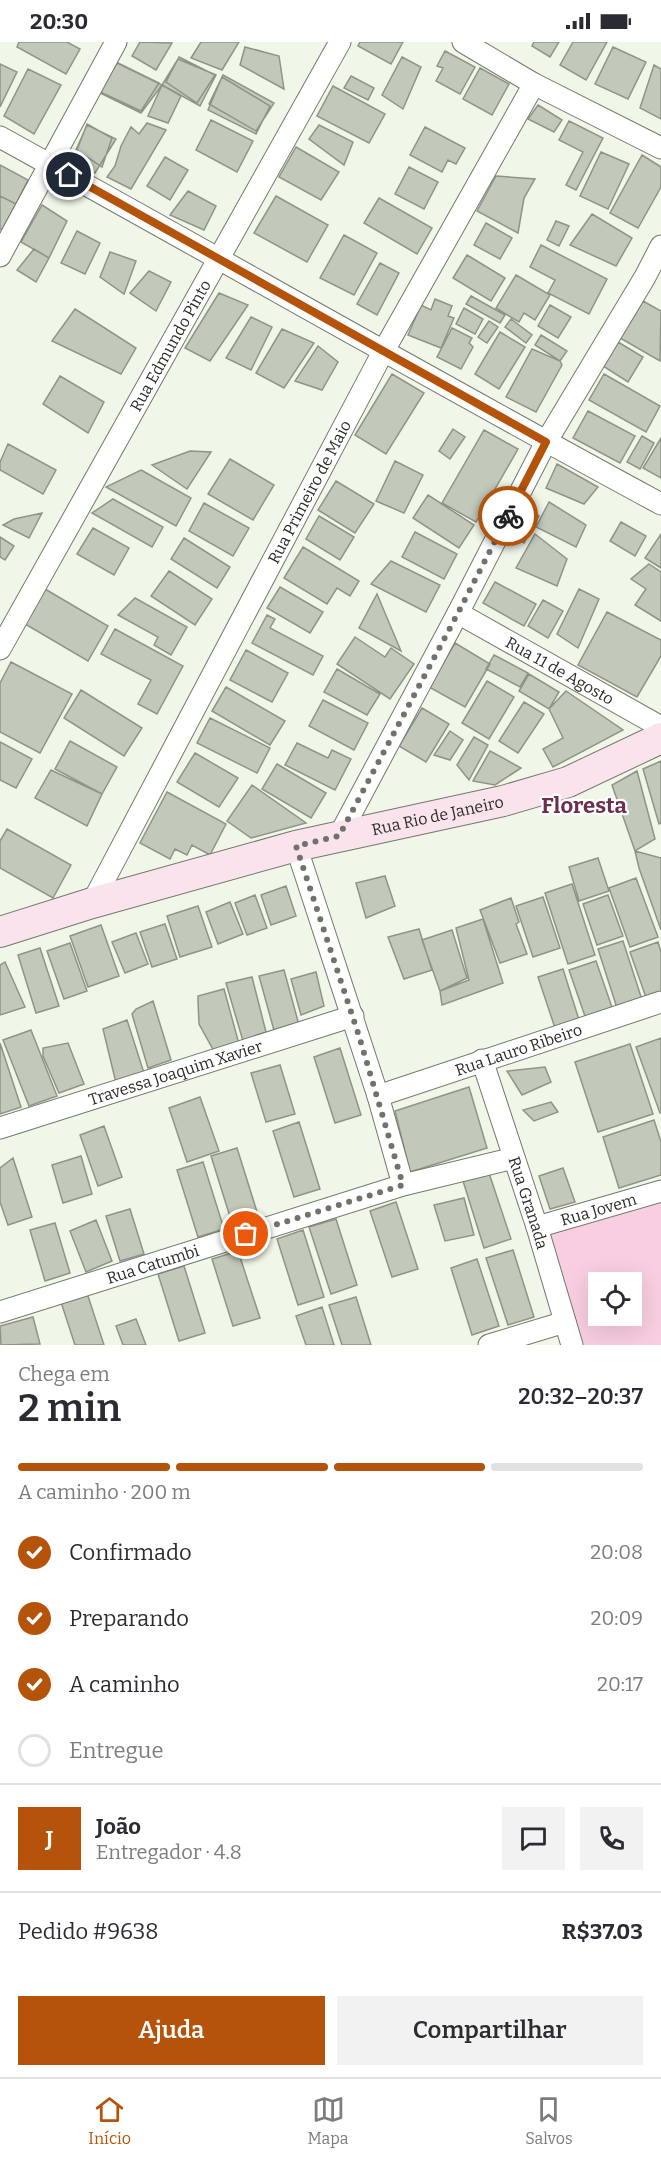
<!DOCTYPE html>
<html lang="pt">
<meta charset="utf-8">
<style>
:root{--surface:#fff;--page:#f2f2f3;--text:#2b2b33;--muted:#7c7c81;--line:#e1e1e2;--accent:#b45309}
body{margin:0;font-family:Bitter,serif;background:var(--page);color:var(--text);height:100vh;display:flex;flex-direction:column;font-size:22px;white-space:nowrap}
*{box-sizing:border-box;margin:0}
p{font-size:20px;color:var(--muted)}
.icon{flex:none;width:33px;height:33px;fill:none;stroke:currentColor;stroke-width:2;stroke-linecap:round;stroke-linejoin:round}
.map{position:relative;height:1303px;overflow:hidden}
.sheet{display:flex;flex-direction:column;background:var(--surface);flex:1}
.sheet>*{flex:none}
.fabs{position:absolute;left:588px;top:1230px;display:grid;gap:12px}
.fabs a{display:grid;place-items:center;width:54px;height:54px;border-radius:0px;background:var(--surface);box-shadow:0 6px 24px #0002;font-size:30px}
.pin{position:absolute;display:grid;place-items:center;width:51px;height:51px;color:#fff;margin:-26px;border:3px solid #fff;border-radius:50%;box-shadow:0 2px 6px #0007}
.courier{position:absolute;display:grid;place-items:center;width:60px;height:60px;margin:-30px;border:4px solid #b45309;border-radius:50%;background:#fff;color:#222;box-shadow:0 2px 8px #0007}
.head em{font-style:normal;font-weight:600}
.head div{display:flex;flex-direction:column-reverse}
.head{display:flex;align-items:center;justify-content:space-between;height:102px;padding:0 18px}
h1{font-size:39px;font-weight:600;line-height:45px}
.bar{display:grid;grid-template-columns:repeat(4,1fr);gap:9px 6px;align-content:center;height:72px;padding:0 18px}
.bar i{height:8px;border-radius:4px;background:var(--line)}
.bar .current{background:var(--accent)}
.bar p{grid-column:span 4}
.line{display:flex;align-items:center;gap:15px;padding:0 18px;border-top:2px solid var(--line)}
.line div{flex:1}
.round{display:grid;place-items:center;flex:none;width:63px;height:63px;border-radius:0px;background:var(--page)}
ol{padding:0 18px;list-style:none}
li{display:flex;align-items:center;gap:18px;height:66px}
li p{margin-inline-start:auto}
li .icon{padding:6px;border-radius:50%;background:var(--accent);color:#fff;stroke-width:4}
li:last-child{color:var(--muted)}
li i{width:33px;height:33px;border:3px solid var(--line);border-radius:50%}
.primary-button{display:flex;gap:12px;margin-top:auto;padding:12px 18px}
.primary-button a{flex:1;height:69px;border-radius:0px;background:var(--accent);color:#fff;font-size:24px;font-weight:600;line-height:69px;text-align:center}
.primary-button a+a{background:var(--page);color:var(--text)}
.status{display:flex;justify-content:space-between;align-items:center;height:42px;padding:0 30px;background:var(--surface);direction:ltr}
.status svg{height:16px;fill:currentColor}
.dock{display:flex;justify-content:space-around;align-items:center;height:84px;border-top:2px solid var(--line);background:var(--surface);font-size:16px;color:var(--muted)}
.dock a{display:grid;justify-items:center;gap:3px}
.dock .current{color:var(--accent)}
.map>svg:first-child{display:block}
.green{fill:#f8cee0;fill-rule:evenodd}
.building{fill:#c2c9ba;stroke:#8e9587;stroke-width:1.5}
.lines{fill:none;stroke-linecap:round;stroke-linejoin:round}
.street-casing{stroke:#73796c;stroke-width:23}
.secondary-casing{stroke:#73796c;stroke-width:32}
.street{stroke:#fff;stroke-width:21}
.secondary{stroke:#fbe3ee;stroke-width:30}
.done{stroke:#6f736a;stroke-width:6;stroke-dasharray:0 10.8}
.route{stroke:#b45309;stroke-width:8}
.labels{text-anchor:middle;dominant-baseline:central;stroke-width:4.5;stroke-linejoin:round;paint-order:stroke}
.street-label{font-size:16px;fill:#292c26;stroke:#fff}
.district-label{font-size:22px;font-weight:bold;fill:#6d2d4d;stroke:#fff}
</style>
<div class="status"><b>20:30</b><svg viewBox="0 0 49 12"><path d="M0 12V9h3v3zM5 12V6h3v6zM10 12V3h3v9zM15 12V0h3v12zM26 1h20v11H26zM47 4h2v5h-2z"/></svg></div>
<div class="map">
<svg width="661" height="1303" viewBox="0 0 661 1303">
<rect width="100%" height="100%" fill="#f0f7e8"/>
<path class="green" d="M661 1158V1303H578L547 1196 550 1185ZM598 1240H632V1274H598Z"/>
<path class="building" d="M19 0H67L80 7 66 32 17 5Z
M140 0 172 1 156 28 132 14Z
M201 0H239L222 28 191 16Z
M360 0H403L391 22 358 4Z
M534 0H559L550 15 532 4Z
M573 0H607L586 38 560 23Z
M245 5 279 14 284 47 240 23Z
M613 5 646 20 628 57 595 42Z
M445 9 475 25 460 52 436 39 443 26 437 24Z
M179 15 215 33 197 61 166 40Z
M402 15 421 25 403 67 382 53Z
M178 17 216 33 200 64 162 43Z
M114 19 159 41 141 69 96 48Z
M117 21 162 43 141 71 98 50Z
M0 22 17 30 0 65Z
M654 23 661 27V77L640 66Z
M480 26 509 42 492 73 463 57Z
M28 27 61 43 34 92 4 74Z
M223 33 274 61 256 89 209 62Z
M351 34 374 46 368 58 344 46Z
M222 35 270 64 256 92 208 68Z
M162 43 181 54 168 81 148 74Z
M333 44 385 72 369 101 317 74Z
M538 63 562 78 554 90 528 77Z
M211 78 253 99 237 130 196 108Z
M569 79 603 96 576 148 566 143 583 110 559 98Z
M147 81 166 88 131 147 107 135 115 124 121 104 131 85 139 92Z
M87 82 112 96 102 125 77 108Z
M87 83 116 97 95 131 72 117Z
M319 83 353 100 344 123 309 97Z
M425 85 465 106 456 122 448 118 442 130 410 113Z
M296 105 339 130 321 158 279 135Z
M601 110 629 122 608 167 580 154Z
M642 113 661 125V145L638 186 610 171Z
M165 115 188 128 170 158 147 144Z
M0 123 28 138 16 162 0 154Z
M409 125 438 140 424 167 395 152Z
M496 134 535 137 524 156 518 191 477 169Z
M188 149 216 164 204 188 170 173Z
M0 154 16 162 2 188 0 187Z
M276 154 328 183 307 220 254 191Z
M379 156 432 186 417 212 364 181Z
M42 163 67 179 49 216 21 200Z
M592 172 632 196 616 224 570 203Z
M556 179 569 184 559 204 547 198Z
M486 181 512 196 500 217 474 203Z
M77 189 100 201 85 232 61 221Z
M344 193 377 211 354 253 320 236Z
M541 203 607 237 589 272 548 251 555 238 530 225Z
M34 207 49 216 36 240 17 228Z
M110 210 136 219 124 252 100 235Z
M467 213 505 236 491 259 453 236Z
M380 221 399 231 377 273 357 262Z
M149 229 171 240 156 269 130 251Z
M516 233 550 253 535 278 524 271 519 280 496 266Z
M219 251 248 263 210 319 185 306Z
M471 254 505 273 500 281 466 262Z
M435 257 452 264 448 274 454 276 441 306 408 293 421 263 431 268Z
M643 259 661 269 660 319 620 296Z
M550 263 571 275 558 296 538 284Z
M464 266 483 277 475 292 456 282Z
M75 267 136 306 121 332 52 299Z
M251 275 272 285 251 328 226 316Z
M511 277 532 293 526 301 505 285Z
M489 279 498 285 487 301 478 295Z
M452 286 472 296 469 301 473 305 461 327 437 315Z
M282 287 314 301 284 346 256 331Z
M500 290 525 305 499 347 475 332Z
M541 293 567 309 560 319 535 303Z
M618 300 643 315 628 340 603 324Z
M318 304 338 320 322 348 295 339Z
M532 307 560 319 562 323 536 370 506 355Z
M392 332 424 351 386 412 355 393Z
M604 332 660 364 646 390 589 358Z
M60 334 104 360 88 391 43 362Z
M588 369 635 394 620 421 573 396Z
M453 387 465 395 450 417 439 409Z
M484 388 518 407 476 480 442 461Z
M642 394 654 401 640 427 627 420Z
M661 396V436L643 426Z
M8 402 56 428 43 452 0 428V420Z
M190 409 211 410 187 447 152 423Z
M230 417 274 443 253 478 208 452Z
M395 419 423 433 404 471 376 459Z
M557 422 598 445 584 462 546 446Z
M141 428 191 456 176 484 106 445Z
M336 439 374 462 355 491 318 468Z
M428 453 474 483 459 506 413 476Z
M113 457 163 485 152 505 92 471Z
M549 460 586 483 576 505 536 485Z
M204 461 249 486 233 514 189 489Z
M525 466 539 474 524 501 509 492Z
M42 471 29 496 3 483 14 477Z
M319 474 354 495 340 518 306 497Z
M621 480 646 494 635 514 610 499Z
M93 486 129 506 114 533 77 512Z
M415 490 457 512 444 537 402 515Z
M535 492 567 517 557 544 516 526Z
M661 492V526L645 516Z
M0 495 14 504 5 518 0 515Z
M184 496 230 525 217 546 171 517Z
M303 505 359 539 350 554 337 546 327 562 284 536Z
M391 519 440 543 426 570 371 542Z
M649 522 661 530V579L635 563 646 547 631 537Z
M169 529 212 557 195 583 151 554Z
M495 540 536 562 524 584 483 561Z
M280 545 323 570 310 591 267 566Z
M45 547 108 584 88 619 25 582Z
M579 547 599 557 578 606 557 592Z
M377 552 401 609 359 586Z
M135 556 187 585 171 613 154 603 158 595 118 573Z
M543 558 563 569 548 596 528 584Z
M607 570 661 598V614L637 655 578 623Z
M267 573 275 577 270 586 323 614 313 633 252 601Z
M115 587 183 624 157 672 138 662 151 638 101 612Z
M355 595 385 615 391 606 414 622 390 657 337 622Z
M455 601 490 622 465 665 429 645Z
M246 608 288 631 272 660 230 638Z
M494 613 528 631 520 645 486 627Z
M11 620 72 652 40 711 0 690V641Z
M337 627 380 652 367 673 324 650Z
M529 632 559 650 549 667 519 649Z
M487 639 514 655 489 697 462 681Z
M226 645 285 679 270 703 212 669Z
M81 648 142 686 124 714 64 676Z
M566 649 623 688 553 725 543 707 563 696 549 667Z
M323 658 368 681 354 708 309 684Z
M524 660 544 672 518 711 499 699Z
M422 666 449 682 426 720 399 704Z
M210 676 270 706 257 731 197 701Z
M450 689 463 698 450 718 434 713Z
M474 695 488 703 469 738 457 723Z
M70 699 117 725 102 752 55 727Z
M0 700 32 717 16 746 0 738Z
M297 701 328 716 332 708 351 717 335 748 285 723Z
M490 709 521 726 495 743 473 739Z
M195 711 238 736 219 765 177 740Z
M661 719V781L659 782 643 727Z
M277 722 326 751 311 776 262 747Z
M51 728 102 752 87 784 35 756Z
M637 729 655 797 635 809 612 743Z
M252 743 306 781 251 796 227 779Z
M167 750 226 782 210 813 192 803 187 813 175 807 170 817 140 801Z
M7 787 71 823 53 856 0 826V799Z
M635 809 661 816V888L639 826Z
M598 816 609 849 579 859 569 825Z
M385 834 395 864 366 876 356 841Z
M636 836 658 895 630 905 609 846Z
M572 842 595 913 568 922 545 851Z
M286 844 296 874 271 883 261 853Z
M255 853 267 886 247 893 235 861Z
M608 853 623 894 597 903 583 862Z
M543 855 560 906 533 915 516 864Z
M511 856 519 880 516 882 527 912 500 921 480 868Z
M230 860 243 892 218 902 206 870Z
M198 864 212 905 180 915 167 874Z
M483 877 503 941 442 963 440 949 469 938 456 886Z
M165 882 177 917 152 925 140 890Z
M101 883 119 934 88 945 70 894Z
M419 887 432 928 404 937 388 895Z
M452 888 467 936 440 949 422 898Z
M136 891 148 922 125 931 112 900Z
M623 899 643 961 618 969 598 907Z
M658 900 661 910V957L648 961 630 910Z
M70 901 87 949 64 957 47 909Z
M40 906 59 964 36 971 18 913Z
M596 919 614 971 587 980 569 928Z
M5 920 25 965 0 973V923Z
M563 927 580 981 556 989 538 935Z
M284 928 299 983 275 992 259 934Z
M316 930 324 964 301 973 291 937Z
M252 935 266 990 243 999 226 941Z
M224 947 239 1002 215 1011 199 982 198 959V954Z
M153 959 171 1018 148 1026 132 972 136 967Z
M127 978 144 1031 116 1041 103 987Z
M31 988 57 1054 29 1064 3 998Z
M661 996V1070L660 1071 636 1005Z
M0 1001 21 1065 0 1072Z
M68 1001 84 1042 59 1051 43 1014V1006Z
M630 1002 653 1072 598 1090 575 1020Z
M340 1006 361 1073 335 1081 314 1015Z
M280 1023 295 1072 266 1080 251 1031Z
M545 1025 551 1040 522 1053 507 1029Z
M469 1045 487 1106 410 1130 395 1069Z
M200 1055 219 1109 187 1120 169 1066Z
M551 1060 558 1070 534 1079 523 1068Z
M654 1078 661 1100V1133L619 1146 603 1095Z
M299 1080 320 1147 294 1155 273 1089Z
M104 1084 122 1135 98 1144 80 1093Z
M237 1106 258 1173 232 1181 211 1114Z
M81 1114 92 1152 63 1161 52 1123Z
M13 1116 32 1175 8 1183 0 1160V1126Z
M203 1120 224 1187 198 1195 177 1128Z
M563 1126 575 1160 550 1167 539 1134Z
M489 1131 511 1197 484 1206 463 1139Z
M464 1156 474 1193 445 1199 434 1163Z
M396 1160 418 1227 392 1235 370 1169Z
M130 1167 144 1212 120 1219 106 1174Z
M336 1177 357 1243 331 1252 309 1185Z
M96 1178 112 1219 86 1230 70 1189Z
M55 1181 70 1231 45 1239 30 1188Z
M303 1188 324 1255 298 1263 277 1197Z
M513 1208 534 1275 508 1283 486 1216Z
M238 1209 260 1276 233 1284 212 1217Z
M477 1217 499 1284 472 1293 451 1226Z
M184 1224 205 1291 179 1299 158 1232Z
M86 1248 104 1303H75L60 1257Z
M356 1255 371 1303H342L329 1263Z
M322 1265 334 1303H306L296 1274Z
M33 1275 40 1302 1 1303 0 1284Z
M136 1277 146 1303H123L116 1284Z"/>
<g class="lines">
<g class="street-casing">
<g id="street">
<path d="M463 0 534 42 661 106"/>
<path d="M0 95C221 217 439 342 661 462"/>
<path d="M0 214 116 0"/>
<path id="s1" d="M458 571 661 685"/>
<path id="s2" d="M0 607 340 0"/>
<path d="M339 794 458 571 546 400 645 235 661 204"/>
<path d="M296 804 378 1054 403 1143"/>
<path id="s3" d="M92 861 383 310 534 42"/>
<path id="s4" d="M482 1018 537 1185 572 1303"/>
<path id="s5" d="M378 1054 661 960"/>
<path id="s6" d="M0 1086 353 974"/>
<path id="s7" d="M537 1185 661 1149"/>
<path id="s8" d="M0 1270 403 1143 514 1116"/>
<path d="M489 1303 565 1280"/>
</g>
</g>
<g class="secondary-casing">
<g id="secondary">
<path id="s9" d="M0 890 92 861 296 804 503 759 568 740 661 696"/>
</g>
</g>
<use href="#street" class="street"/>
<use href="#secondary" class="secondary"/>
</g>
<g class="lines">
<path class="done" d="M246 1192 403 1143 359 994 296 804 339 794 458 571 508 474"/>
<path class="route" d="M69 133 546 400 508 474"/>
</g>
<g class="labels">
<g class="street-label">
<text stroke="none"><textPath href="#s2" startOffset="348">Rua Edmundo Pinto</textPath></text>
<text stroke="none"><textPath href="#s3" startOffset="465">Rua Primeiro de Maio</textPath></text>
<text stroke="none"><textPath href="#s1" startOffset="117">Rua 11 de Agosto</textPath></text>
<text stroke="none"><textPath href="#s9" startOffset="453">Rua Rio de Janeiro</textPath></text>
<text stroke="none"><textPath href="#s5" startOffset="148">Rua Lauro Ribeiro</textPath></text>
<text stroke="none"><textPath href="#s6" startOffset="184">Travessa Joaquim Xavier</textPath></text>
<text stroke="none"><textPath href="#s4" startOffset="150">Rua Granada</textPath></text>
<text stroke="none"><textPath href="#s7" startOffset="64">Rua Jovem</textPath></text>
<text stroke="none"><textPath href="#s8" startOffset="160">Rua Catumbi</textPath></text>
</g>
<g class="district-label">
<text x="584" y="763">Floresta</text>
</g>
</g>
</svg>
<div class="fabs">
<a><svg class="icon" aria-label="locate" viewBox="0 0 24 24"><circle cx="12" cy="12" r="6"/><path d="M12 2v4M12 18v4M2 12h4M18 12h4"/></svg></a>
</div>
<div class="pin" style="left:246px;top:1192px;background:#ea580c"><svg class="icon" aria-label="bag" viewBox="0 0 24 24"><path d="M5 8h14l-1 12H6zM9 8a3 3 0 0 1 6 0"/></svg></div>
<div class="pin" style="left:69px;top:133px;background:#1f2937"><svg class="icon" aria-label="home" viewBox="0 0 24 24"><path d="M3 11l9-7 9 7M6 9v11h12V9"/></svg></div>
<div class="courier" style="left:508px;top:474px"><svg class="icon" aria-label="bike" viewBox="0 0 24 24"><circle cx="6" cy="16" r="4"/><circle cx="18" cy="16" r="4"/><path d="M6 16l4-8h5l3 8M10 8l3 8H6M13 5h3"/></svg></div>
</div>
<section class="sheet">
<div class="head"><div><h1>2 min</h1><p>Chega em</p></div><em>20:32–20:37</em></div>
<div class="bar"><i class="current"></i><i class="current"></i><i class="current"></i><i></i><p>A caminho · 200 m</p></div>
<ol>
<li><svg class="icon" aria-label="check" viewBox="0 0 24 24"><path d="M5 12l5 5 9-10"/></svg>Confirmado<p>20:08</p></li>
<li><svg class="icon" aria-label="check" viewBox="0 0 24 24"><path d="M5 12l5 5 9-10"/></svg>Preparando<p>20:09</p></li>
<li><svg class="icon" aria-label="check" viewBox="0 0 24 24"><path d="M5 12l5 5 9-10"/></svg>A caminho<p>20:17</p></li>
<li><i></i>Entregue</li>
</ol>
<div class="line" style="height:108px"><b class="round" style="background:var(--accent);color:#fff">J</b><div><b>João</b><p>Entregador · 4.8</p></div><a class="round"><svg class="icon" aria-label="chat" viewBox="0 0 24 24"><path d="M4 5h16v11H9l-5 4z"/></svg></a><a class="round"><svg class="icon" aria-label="phone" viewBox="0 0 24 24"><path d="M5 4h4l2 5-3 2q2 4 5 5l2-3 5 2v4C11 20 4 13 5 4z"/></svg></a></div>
<div class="line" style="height:78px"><div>Pedido #9638</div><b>R$37.03</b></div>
<div class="primary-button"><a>Ajuda</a><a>Compartilhar</a></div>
</section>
<nav class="dock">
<a class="current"><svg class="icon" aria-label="home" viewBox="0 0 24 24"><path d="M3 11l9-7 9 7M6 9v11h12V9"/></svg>Início</a>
<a><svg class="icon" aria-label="map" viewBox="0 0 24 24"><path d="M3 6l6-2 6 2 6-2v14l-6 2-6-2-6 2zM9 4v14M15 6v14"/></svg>Mapa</a>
<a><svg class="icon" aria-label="saved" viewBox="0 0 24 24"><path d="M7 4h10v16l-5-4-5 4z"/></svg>Salvos</a>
</nav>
